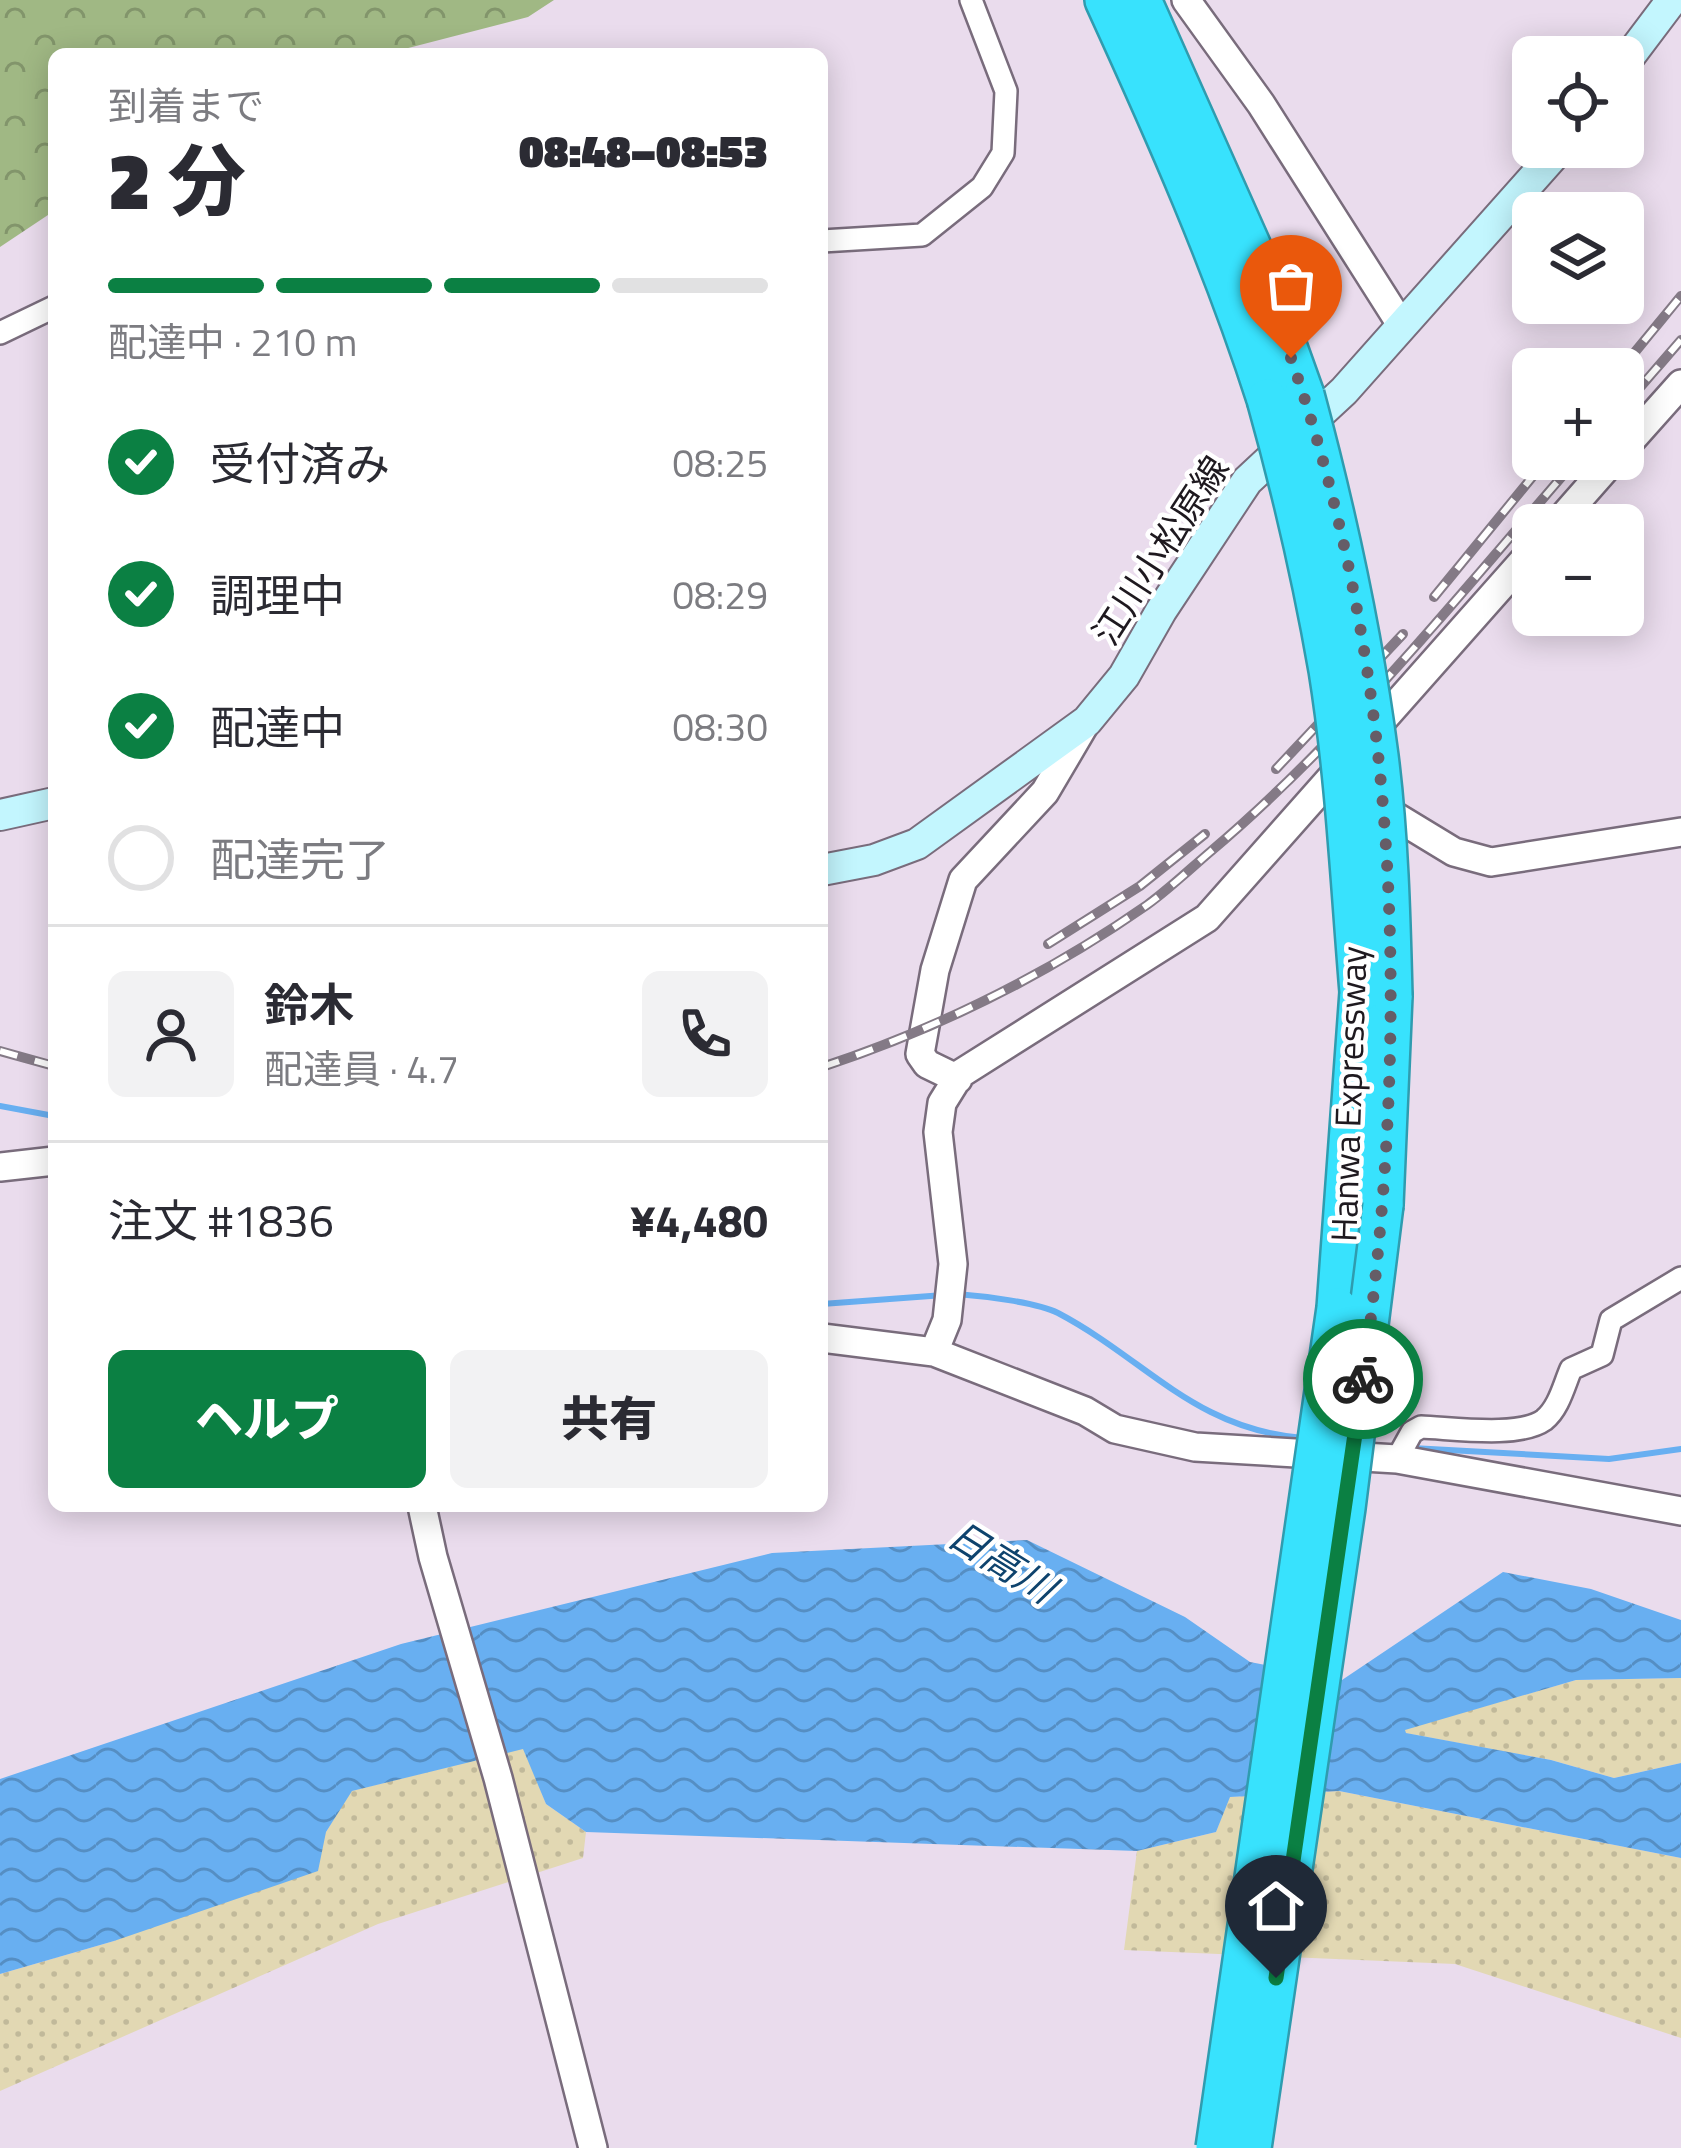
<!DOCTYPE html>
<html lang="ja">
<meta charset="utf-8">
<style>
:root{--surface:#fff;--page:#f2f2f3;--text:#2b2b33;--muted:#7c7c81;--line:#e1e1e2;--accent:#0b8043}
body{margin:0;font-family:"Titillium Web","Noto Sans JP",sans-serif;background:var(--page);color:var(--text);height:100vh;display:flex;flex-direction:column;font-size:45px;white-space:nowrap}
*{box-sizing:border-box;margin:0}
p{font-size:39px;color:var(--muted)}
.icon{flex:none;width:66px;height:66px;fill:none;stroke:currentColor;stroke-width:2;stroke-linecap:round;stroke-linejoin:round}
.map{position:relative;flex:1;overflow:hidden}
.panel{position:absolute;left:48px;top:48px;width:780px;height:1464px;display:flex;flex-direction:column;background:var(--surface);border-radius:18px;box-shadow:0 6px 30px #0003}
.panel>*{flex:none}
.tools{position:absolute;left:1512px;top:36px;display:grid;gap:24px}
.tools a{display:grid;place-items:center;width:132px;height:132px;border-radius:18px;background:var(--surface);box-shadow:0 6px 30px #0003;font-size:60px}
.pin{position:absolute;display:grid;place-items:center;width:102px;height:102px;color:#fff;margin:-123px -51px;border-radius:50% 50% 50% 0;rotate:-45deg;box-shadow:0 0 12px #0007}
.pin .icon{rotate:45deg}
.courier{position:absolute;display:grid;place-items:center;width:120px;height:120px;margin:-60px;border:9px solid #0b8043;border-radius:50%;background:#fff;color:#222;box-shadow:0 3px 15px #0007}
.overview em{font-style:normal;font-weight:800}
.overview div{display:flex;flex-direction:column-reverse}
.overview{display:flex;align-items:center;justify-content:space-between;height:204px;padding:0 60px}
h1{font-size:78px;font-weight:800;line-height:90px}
.bar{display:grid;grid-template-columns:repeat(4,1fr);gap:18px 12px;align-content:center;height:144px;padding:0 60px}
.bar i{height:15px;border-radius:9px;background:var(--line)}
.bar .selected{background:var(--accent)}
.bar p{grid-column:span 4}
.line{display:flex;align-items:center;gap:30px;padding:0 60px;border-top:3px solid var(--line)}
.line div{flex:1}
.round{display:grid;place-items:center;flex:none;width:126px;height:126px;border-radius:18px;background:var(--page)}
ol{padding:0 60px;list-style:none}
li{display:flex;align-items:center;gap:36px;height:132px}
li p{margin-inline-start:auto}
li .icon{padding:12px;border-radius:50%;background:var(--accent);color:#fff;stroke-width:4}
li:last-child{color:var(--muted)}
li i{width:66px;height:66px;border:6px solid var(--line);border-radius:50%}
.action{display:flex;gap:24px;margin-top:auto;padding:24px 60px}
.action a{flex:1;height:138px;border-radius:18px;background:var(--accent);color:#fff;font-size:48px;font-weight:800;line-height:138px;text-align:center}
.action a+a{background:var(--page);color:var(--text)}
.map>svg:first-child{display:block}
.forest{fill:url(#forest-crowns)}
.sand{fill:url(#sand-dots)}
.water{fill:url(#water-waves)}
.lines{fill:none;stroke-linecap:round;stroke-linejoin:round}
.stream{stroke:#68aff1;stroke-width:6}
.minor-casing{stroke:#796c7c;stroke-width:26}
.tertiary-casing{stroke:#796c7c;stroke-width:32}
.secondary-casing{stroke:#796c7c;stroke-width:34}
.motorway-casing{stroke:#2f9caf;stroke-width:44}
.minor{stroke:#fff;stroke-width:21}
.tertiary{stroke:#fff;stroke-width:27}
.secondary{stroke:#c3f6fe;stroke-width:30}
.motorway{stroke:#38e2fd;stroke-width:39}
.rail-casing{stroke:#847a86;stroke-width:10}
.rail{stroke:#fff;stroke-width:6;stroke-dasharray:18;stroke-linecap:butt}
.motorway-bridge-casing{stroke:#2f9caf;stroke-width:44;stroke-linecap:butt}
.motorway-bridge{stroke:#38e2fd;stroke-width:39}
.done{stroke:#655d67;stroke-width:12;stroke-dasharray:0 21.6}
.route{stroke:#0b8043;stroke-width:15}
.labels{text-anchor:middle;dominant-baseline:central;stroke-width:9;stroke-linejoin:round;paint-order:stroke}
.street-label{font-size:36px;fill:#1e191f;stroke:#fff}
.water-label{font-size:39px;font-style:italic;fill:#0e436d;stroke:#fff}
</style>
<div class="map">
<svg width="1681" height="2148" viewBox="0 0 1681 2148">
<defs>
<pattern id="forest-crowns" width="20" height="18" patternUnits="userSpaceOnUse" patternTransform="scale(3)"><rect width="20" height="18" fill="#a0b884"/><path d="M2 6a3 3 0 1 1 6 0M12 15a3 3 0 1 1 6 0" fill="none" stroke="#82956b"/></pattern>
<pattern id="sand-dots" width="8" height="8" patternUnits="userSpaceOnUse" patternTransform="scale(3)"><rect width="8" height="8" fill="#e2d8b3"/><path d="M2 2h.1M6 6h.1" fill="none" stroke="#c1b99a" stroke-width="1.8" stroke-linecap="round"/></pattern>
<pattern id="water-waves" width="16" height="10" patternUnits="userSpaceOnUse" patternTransform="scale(3)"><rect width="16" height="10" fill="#68aff1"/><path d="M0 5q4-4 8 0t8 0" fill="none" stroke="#558ec3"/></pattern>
</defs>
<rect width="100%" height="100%" fill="#eadced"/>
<path class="forest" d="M0 0H554L528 17 385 54H54V211L0 247Z"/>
<path class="sand" d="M1681 1678V1763L1614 1778 1551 1760 1405 1733V1729L1576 1680Z
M524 1748 546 1804 586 1832 583 1858 378 1924 0 2091V1974L114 1941 326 1832 351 1791Z
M1339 1791 1681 1858V2038L1455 1964 1124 1950 1137 1851 1216 1832 1229 1797Z"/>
<path class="water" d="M1027 1540 1185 1617 1250 1662 1342 1680 1503 1572 1591 1589 1681 1620V1678L1576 1680 1405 1730 1406 1733 1551 1760 1614 1778 1681 1763V1858L1339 1791 1230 1797 1216 1832 1137 1851 586 1832 546 1804 523 1749 352 1791 326 1832 318 1871 114 1941 0 1974V1779L401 1644 772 1553Z"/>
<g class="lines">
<path class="stream" d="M0 1106 54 1116
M957 1294C982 1296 1036 1302 1058 1313 1147 1360 1194 1429 1303 1438
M822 1304 944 1295
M1412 1448 1609 1459 1681 1449"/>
<g class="minor-casing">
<path id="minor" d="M822 241 922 235 982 187 1003 153 1006 91 971 0
M0 333 54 307
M1397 1459 1412 1432 1421 1427C1452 1428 1519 1438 1544 1420 1559 1408 1564 1385 1571 1369L1602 1355 1611 1320 1681 1278"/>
</g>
<g class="tertiary-casing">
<path id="tertiary" d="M1186 0 1261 104 1402 326
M1623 449 1681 384
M1556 525 1614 459
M1375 804 1454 852 1491 862 1681 832
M958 1079 927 1064 920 1054 935 970 963 880 1045 792 1085 724
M0 1167 54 1161
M822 1338 934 1352 1085 1411 1115 1429 1195 1447 1397 1459 1681 1511
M934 1352 947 1320 953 1264 938 1132 942 1103 960 1074 1207 918 1533 550
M422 1506 433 1557 498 1778 593 2148"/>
</g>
<g class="secondary-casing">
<path id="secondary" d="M1623 65 1672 0
M0 815 54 803
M822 870 874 860 917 844 1087 721 1124 676 1161 611 1247 481 1344 391 1561 147"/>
</g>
<g class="motorway-casing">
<path id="motorway" d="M1105 0C1165 131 1223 262 1267 399
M1141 0 1251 247 1304 395
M1383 1205 1392 996
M1337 1308 1360 992"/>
</g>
<use href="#minor" class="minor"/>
<use href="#tertiary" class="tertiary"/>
<use href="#secondary" class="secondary"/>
<use href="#motorway" class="motorway"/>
<g class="rail-casing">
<path id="rail" d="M1621 369 1681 296
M1623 407 1681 340
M1434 597 1547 459
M1276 769 1403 634
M1048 944 1140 886 1205 834
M0 1051 54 1066
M822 1067C937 1029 1048 974 1147 905 1169 889 1190 869 1210 852 1347 736 1460 594 1577 459"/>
</g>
<use href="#rail" class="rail"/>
<g class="motorway-bridge-casing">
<path id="motorway-bridge" d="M1304 395C1336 514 1362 633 1378 756 1388 835 1390 916 1392 996
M1267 399C1292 488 1313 578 1329 670 1346 776 1351 884 1360 992
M1216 2148 1337 1308
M1251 2148 1345 1508 1383 1205"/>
</g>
<use href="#motorway-bridge" class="motorway-bridge"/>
</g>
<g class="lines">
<path class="done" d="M1291 358C1404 683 1410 1041 1363 1379"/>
<path class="route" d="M1276 1978 1363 1379"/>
</g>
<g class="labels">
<g class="street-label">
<text transform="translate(1160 550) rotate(-57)">江川小松原線</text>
<text transform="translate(1348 1094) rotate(-88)">Hanwa Expressway</text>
</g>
<g class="water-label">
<text transform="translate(1002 1561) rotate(32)">日高川</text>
</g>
</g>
</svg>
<div class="tools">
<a><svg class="icon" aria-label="locate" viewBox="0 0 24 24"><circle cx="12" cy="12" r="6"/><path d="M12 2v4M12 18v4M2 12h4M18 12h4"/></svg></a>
<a><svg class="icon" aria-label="layers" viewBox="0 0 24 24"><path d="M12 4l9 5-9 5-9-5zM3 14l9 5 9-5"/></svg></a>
<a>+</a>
<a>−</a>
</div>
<div class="pin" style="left:1291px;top:358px;background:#ea580c"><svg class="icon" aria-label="bag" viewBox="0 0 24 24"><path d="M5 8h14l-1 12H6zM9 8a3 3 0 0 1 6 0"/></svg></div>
<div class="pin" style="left:1276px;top:1978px;background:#1f2937"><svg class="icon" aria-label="home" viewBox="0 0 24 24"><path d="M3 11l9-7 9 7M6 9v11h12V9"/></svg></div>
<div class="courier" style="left:1363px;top:1379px"><svg class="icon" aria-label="bike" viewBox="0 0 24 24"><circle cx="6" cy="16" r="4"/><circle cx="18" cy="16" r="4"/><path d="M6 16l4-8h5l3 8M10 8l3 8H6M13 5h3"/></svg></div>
<section class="panel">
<div class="overview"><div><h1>2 分</h1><p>到着まで</p></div><em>08:48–08:53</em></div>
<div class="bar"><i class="selected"></i><i class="selected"></i><i class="selected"></i><i></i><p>配達中 · 210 m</p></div>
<ol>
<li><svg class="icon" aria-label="check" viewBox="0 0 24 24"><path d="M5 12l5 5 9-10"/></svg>受付済み<p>08:25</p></li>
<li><svg class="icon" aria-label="check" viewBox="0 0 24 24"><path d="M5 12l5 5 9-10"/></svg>調理中<p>08:29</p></li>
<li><svg class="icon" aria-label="check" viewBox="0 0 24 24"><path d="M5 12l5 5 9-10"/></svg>配達中<p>08:30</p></li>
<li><i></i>配達完了</li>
</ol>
<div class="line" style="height:216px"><a class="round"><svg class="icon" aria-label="person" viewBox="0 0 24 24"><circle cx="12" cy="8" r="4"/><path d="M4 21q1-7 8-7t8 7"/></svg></a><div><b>鈴木</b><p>配達員 · 4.7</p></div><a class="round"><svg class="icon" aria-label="phone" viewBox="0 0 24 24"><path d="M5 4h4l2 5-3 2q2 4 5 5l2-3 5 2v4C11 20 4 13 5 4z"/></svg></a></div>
<div class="line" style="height:156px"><div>注文 #1836</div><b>¥4,480</b></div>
<div class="action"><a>ヘルプ</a><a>共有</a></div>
</section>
</div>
